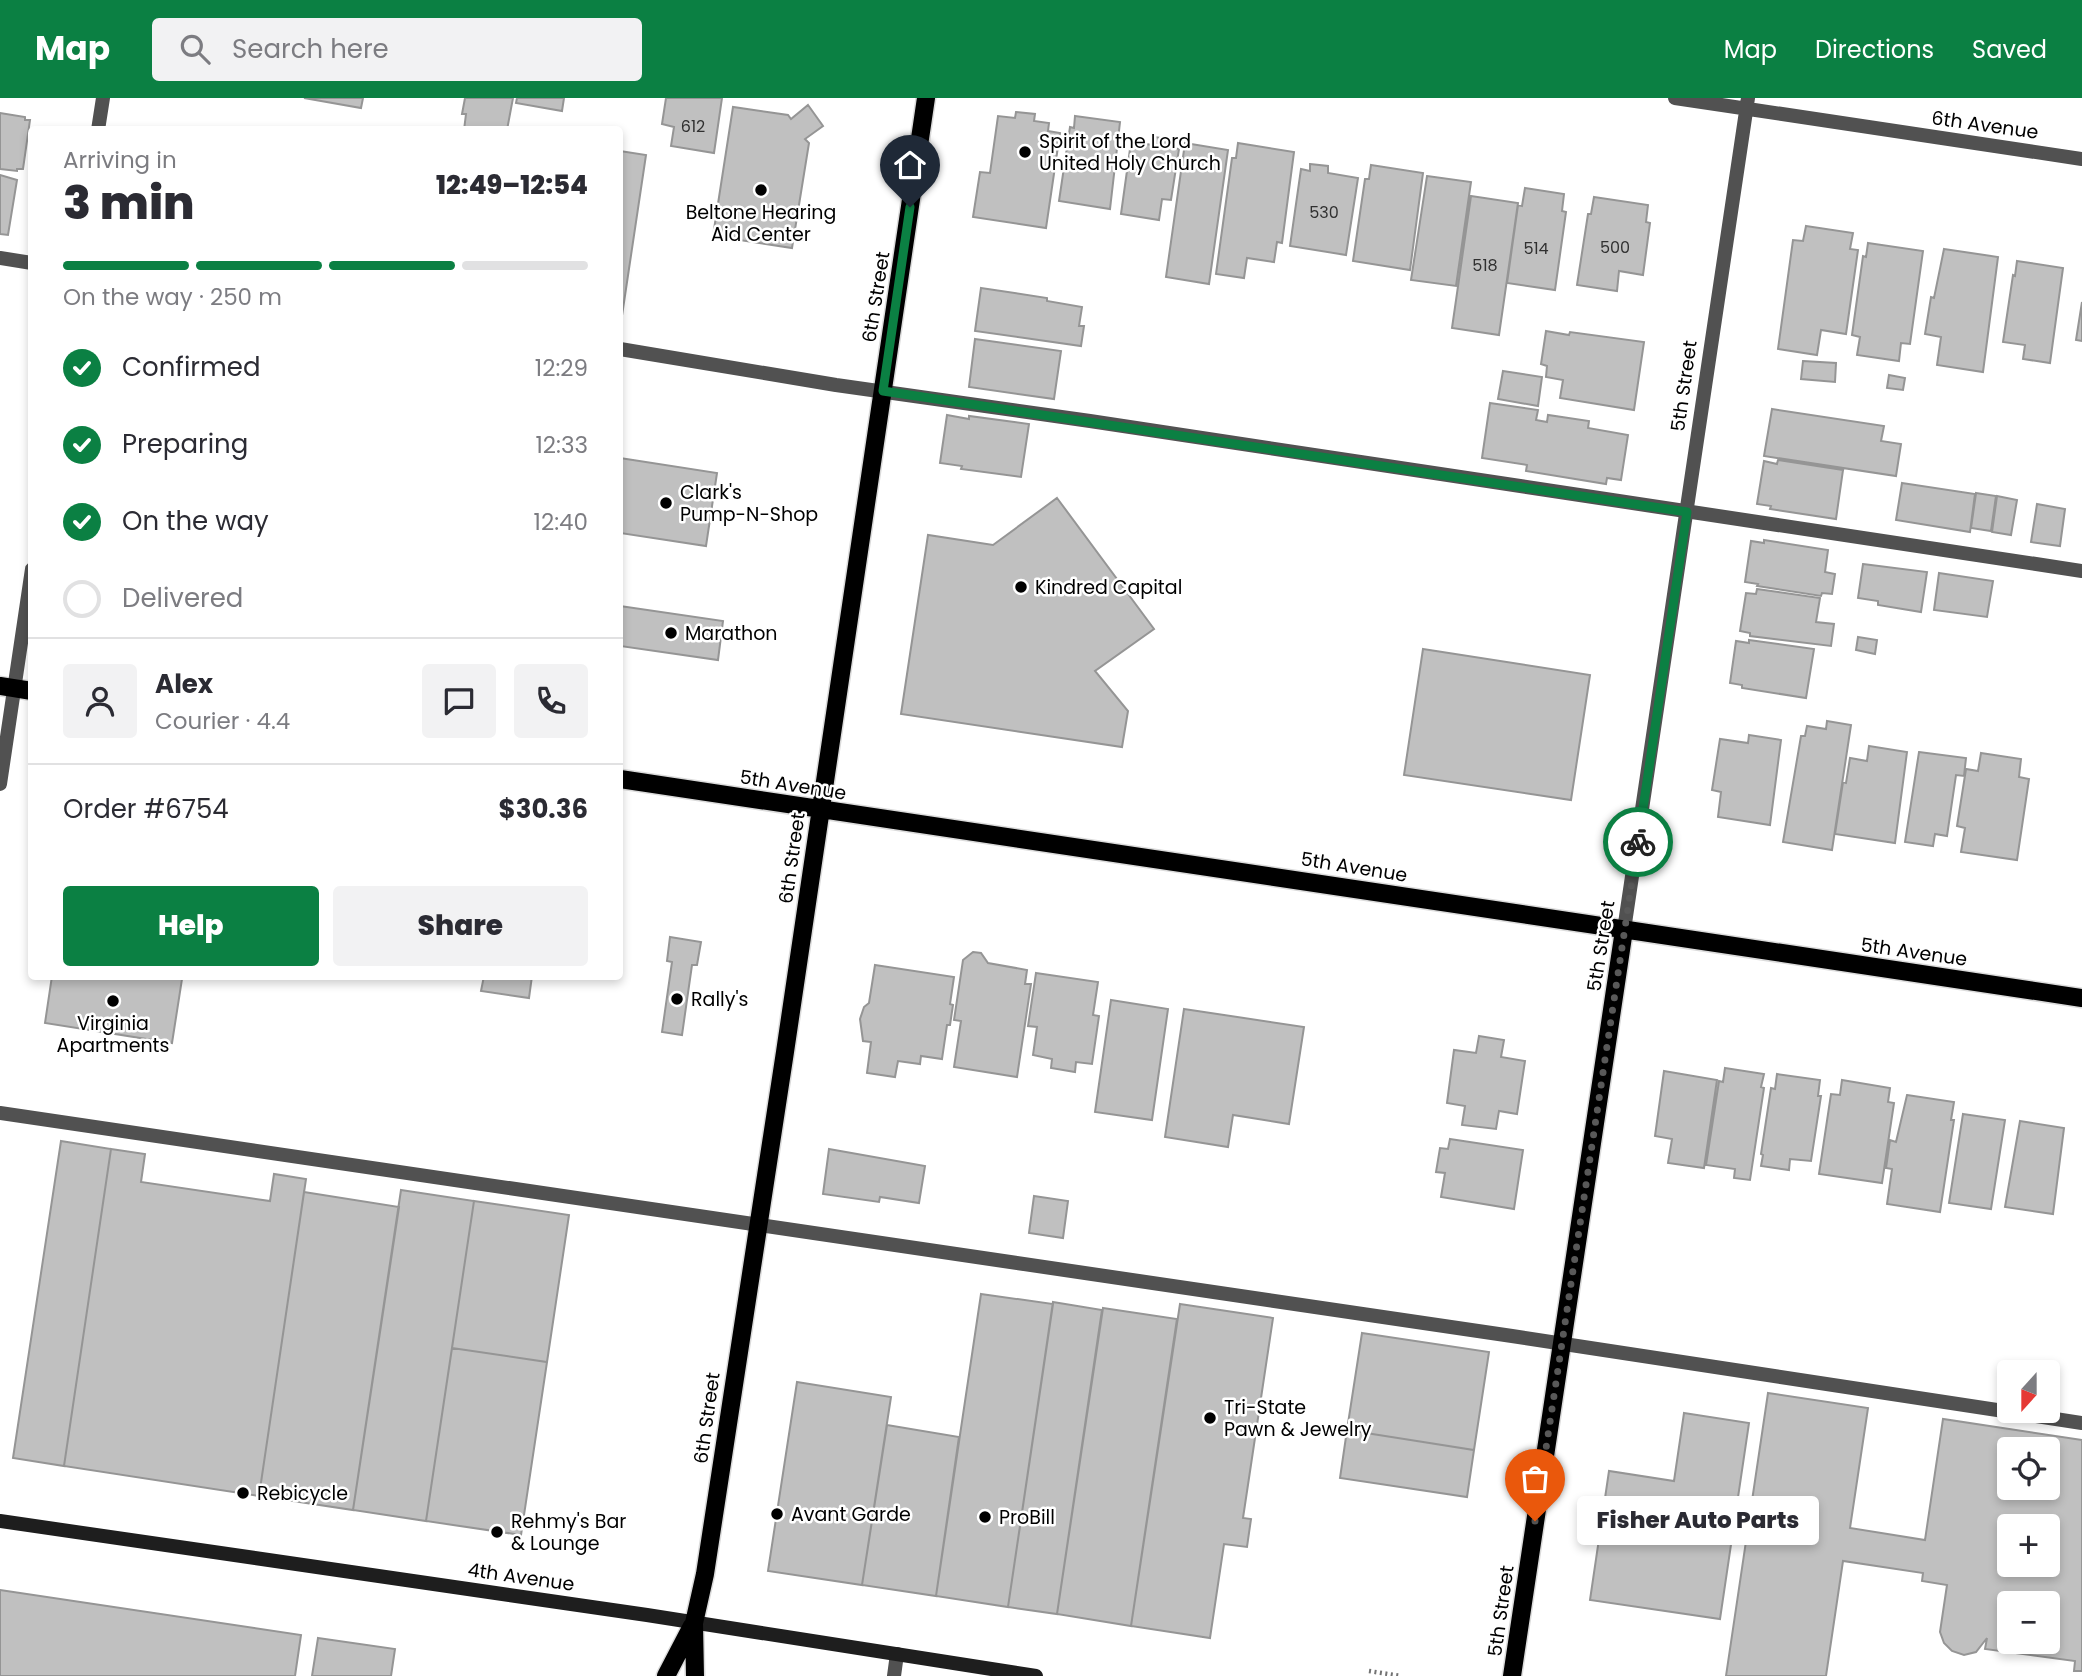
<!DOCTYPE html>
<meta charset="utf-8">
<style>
:root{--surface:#fff;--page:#f2f2f3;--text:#2b2b33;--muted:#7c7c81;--line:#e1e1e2;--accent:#0b8043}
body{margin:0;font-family:Poppins,sans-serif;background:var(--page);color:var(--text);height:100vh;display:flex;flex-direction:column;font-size:26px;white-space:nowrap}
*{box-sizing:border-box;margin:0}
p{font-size:23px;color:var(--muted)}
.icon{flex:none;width:38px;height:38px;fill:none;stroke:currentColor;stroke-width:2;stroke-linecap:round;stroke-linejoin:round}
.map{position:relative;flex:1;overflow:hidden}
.side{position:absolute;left:28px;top:28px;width:595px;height:854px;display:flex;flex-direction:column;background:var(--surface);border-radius:7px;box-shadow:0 4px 10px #0003}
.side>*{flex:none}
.needle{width:46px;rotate:201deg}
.buttons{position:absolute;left:1997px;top:1262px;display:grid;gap:14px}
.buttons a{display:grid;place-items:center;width:63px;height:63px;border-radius:7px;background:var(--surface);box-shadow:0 4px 10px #0003;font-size:35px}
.pin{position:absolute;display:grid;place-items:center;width:60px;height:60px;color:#fff;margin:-72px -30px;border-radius:50% 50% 50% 0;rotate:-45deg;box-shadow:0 0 7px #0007}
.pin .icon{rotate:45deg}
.courier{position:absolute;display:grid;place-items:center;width:70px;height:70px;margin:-35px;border:5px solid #0b8043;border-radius:50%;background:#fff;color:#222;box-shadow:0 2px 9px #0007}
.bubble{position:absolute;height:49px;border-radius:7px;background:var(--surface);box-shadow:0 4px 10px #0003;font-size:23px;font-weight:800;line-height:49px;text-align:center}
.overview em{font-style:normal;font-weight:800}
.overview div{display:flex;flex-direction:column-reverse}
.overview{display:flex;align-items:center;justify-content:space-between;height:119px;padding:0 35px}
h1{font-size:46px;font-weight:800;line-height:52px}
.bar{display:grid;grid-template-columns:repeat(4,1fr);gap:10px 7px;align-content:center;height:84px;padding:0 35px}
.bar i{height:9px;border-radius:5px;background:var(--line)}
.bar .on{background:var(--accent)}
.bar p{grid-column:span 4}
.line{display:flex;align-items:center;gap:18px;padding:0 35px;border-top:2px solid var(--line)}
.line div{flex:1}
.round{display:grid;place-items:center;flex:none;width:74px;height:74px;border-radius:7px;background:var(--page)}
ol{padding:0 35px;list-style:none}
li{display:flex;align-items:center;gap:21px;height:77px}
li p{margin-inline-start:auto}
li .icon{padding:7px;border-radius:50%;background:var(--accent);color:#fff;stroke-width:4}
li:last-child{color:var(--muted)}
li i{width:38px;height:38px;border:4px solid var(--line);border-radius:50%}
.button{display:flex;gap:14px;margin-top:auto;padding:14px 35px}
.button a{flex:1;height:80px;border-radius:7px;background:var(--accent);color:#fff;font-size:28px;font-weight:800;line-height:80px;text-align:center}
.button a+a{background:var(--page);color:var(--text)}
header{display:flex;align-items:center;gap:42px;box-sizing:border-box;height:98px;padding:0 35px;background:var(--accent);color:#fff}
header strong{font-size:33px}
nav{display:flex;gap:38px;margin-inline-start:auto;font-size:24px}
.search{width:490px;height:63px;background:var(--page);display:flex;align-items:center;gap:18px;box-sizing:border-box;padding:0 24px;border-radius:7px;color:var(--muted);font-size:26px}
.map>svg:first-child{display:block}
.building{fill:#c0c0c0;stroke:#959595;stroke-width:2;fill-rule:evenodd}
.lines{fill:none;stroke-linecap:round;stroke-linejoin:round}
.primary-casing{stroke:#dbdbdb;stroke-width:21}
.path{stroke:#737373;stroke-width:4.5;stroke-dasharray:2 3.5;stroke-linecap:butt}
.lane{stroke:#515151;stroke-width:14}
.street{stroke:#515151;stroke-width:14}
.secondary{stroke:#1e1e1e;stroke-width:14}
.primary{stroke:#000;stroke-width:18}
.done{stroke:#595959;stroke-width:7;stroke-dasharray:0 12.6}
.route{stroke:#0b8043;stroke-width:9}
.poi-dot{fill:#000;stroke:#fff;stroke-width:2.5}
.labels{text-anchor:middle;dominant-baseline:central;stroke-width:5;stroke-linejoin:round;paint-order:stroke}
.number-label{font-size:16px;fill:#303030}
.street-label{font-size:19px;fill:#000;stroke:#fff}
.poi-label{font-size:19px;fill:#000;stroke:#fff;text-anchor:start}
</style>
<header>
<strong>Map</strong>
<div class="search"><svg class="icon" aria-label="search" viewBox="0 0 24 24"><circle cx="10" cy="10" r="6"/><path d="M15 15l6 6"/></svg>Search here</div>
<nav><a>Map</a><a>Directions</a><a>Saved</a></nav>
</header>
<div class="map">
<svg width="2082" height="1578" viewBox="0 0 2082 1578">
<rect width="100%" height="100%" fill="#fff"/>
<path class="building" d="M304 0H363L361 10Z
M465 0H513L507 32H464L466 16H462Z
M517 0H564L562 13 516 5Z
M666 0H722L714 55 671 48 674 29 662 26Z
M808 7 823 28 805 41 809 45 792 150 713 138 733 9 788 17 791 21Z
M1016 14 1035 16 1034 23 1049 25 1048 33 1060 35 1046 130 973 119 980 74 990 75 998 18 1015 20Z
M0 15 25 19V22H30L23 71H17V73L0 71Z
M1075 18 1120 24 1110 111 1059 103 1070 29 1074 30Z
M1154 39 1169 41 1168 49 1179 51 1171 102 1162 101 1159 122 1121 116 1131 44 1153 47Z
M1185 45 1228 52 1209 186 1166 179Z
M1238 45 1294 54 1282 145 1277 144 1274 164 1247 160 1244 180 1216 176 1232 60H1236Z
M620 53 646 57 620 231Z
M1310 66 1328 68V75L1358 80 1346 157 1290 148 1301 71 1310 73Z
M1371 67 1423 75 1410 172 1353 163 1365 81H1369Z
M0 77 17 82 8 137 0 136Z
M1427 78 1471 84 1456 188 1411 182Z
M1525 90 1564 96 1562 113 1566 114 1555 192 1507 185 1518 107 1522 108Z
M1471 98 1518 105 1499 237 1452 230Z
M1594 99 1648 107 1646 124 1650 125 1643 177 1619 173 1617 193 1577 187 1588 116H1591Z
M1806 128 1853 135 1850 151 1858 152 1846 236 1821 232 1817 257 1778 251 1793 142 1803 143Z
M1868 145 1923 153 1910 246 1901 245 1899 263 1857 257 1860 239 1852 237 1863 158 1866 159Z
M1944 151 1998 159 1983 274 1937 267 1941 239 1925 236 1931 199 1934 200Z
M2017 163 2063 170 2050 265 2023 261 2025 247 2003 244 2013 177 2015 178Z
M981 190 1047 200V203L1082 209 1079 228H1084L1081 248 975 233Z
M2082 204V243L2076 242Z
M1546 233 1569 237 1570 234 1644 244 1634 312 1560 300 1563 282 1546 279 1547 268 1541 266Z
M975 241 1061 253 1054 301 969 289Z
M1803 263 1836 265 1835 284 1801 281Z
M1503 273 1542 279 1538 308 1498 301Z
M1889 277 1905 280 1903 292 1887 290Z
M1490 305 1538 312 1536 322 1547 324 1548 317 1589 323 1588 330 1628 337 1621 382 1607 380 1606 386 1526 373 1527 367 1482 360Z
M1772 311 1884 328 1881 343 1901 346 1896 378 1764 358Z
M947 317 969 321V318L1029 326 1021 379 961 371 962 368 940 365Z
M620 360 717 375 706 448 620 435Z
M1778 362 1843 372 1836 421 1770 411 1771 408 1757 406 1764 363 1777 366Z
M1902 385 1975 396 1970 434 1896 422Z
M1976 395 1996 398 1991 433 1971 430Z
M1997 398 2017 402 2011 437 1992 434Z
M1057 400 1154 531 1095 573 1128 613 1122 649 901 616 928 437 993 447Z
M2037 406 2065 411 2060 448 2031 444Z
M1764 442 1828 452 1825 474 1835 476 1832 496 1822 495 1821 498 1757 488 1758 486 1745 484 1751 443 1764 445Z
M1863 466 1927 474 1921 514 1878 507V503L1858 500Z
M1939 475 1993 483 1987 519 1934 512Z
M1757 491 1820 500 1816 524 1834 526 1831 548 1750 538V535L1740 533 1746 495 1756 496Z
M620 508 723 523 718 562 620 548Z
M1858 539 1877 542 1875 556 1856 552Z
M1749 542 1814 551 1806 600 1742 590V587L1730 585 1736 543 1749 545Z
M1423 551 1590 577 1571 702 1404 677Z
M1827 623 1851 627 1832 752 1783 744 1801 638H1805L1807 628 1826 631Z
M1749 637 1781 642 1770 727 1718 719 1721 694 1712 692 1720 641 1748 645Z
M1869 648 1907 654 1895 745 1835 736 1843 684 1846 685 1850 660 1867 663Z
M1919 654 1966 660 1964 678 1956 677 1947 738 1935 736 1933 748 1905 744Z
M1981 655 2021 661 2019 679 2029 681 2017 762 1961 754 1965 730 1957 728 1966 671 1978 673Z
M670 839 701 844 697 867H692L682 937 662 934 672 864 667 863Z
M973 854 981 855 988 865 1027 872 1025 886H1031L1017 979 954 969 961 923 954 922 963 862Z
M875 867 954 879 950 906 953 907 950 927H947L942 961 921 958 920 966 898 963 895 979 867 975 871 944 863 943 860 921 864 909 869 905Z
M1036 875 1098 884 1093 917 1099 918 1092 966 1076 964 1075 974 1051 970 1052 961 1033 957 1037 929 1028 928Z
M52 878H168L182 881 172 945 45 925Z
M484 878H532L529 900 481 893Z
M1111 902 1168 911 1152 1022 1095 1014Z
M1184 911 1304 929 1289 1026 1233 1017 1228 1049 1165 1039Z
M1479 938 1504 942 1501 959 1525 963 1517 1016 1499 1013 1496 1031 1462 1027 1465 1008 1447 1005 1454 952 1476 955Z
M1725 970 1764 976 1761 989 1764 990 1750 1082 1734 1080 1735 1071 1706 1067 1719 983 1723 984Z
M1664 973 1717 982 1704 1070 1668 1065 1672 1041 1655 1038Z
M1777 976 1820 982 1818 998H1821L1811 1063 1790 1061 1789 1072 1761 1068 1763 1057 1761 1056 1771 990 1775 991Z
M1842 982 1890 990 1888 1004 1894 1005 1882 1085 1819 1076 1831 996 1840 997Z
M1907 997 1954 1004 1951 1022H1954L1940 1114 1887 1106 1892 1071 1886 1070 1890 1042 1896 1044Z
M1963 1016 2005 1022 1991 1111 1949 1105Z
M2020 1023 2064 1030 2053 1116 2005 1109Z
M1450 1041 1523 1052 1514 1111 1441 1099 1445 1075 1436 1074 1440 1050 1448 1051Z
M61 1043 111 1051 64 1368 13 1360Z
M111 1051 145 1056 141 1084 270 1103 274 1076 306 1081 259 1398 64 1368Z
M829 1051 925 1068 919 1105 880 1099 879 1104 823 1096Z
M401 1092 474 1103 426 1423 353 1412Z
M304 1094 399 1109 353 1412 259 1398Z
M1034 1098 1068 1103 1063 1140 1029 1135Z
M474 1103 569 1117 547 1264 452 1250Z
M981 1196 1053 1206 1008 1509 936 1498Z
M1053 1204 1102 1212 1057 1516 1008 1509Z
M1180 1206 1273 1220 1243 1420 1251 1421 1247 1449 1224 1446 1210 1540 1131 1528Z
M1103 1210 1177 1221 1131 1528 1057 1516Z
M1362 1235 1489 1254 1474 1352 1347 1332Z
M452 1250 547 1264 521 1437 426 1423Z
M797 1284 891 1299 862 1487 768 1473Z
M1768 1295 1868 1310 1850 1430 1925 1442 1943 1321 2082 1342V1573H2074L2075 1563 1985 1551 1987 1540 1976 1554 1964 1557 1952 1553 1944 1545 1940 1534 1947 1487 1922 1483 1923 1475 1843 1463 1826 1578H1726ZM2009 1351H2048V1390H2009ZM2009 1428H2048V1466H2009ZM2009 1505H2048V1544H2009Z
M1684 1315 1749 1325 1720 1521 1590 1502 1609 1373 1674 1383Z
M887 1327 959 1339 936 1498 862 1487Z
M1347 1332 1474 1352 1467 1399 1340 1380Z
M0 1492 301 1537 295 1578H0Z
M318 1540 395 1551 391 1578H312Z"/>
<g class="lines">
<g class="primary-casing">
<path id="primary" d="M0 588 32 593
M620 681 2082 900
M666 1578 692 1528
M695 1578 694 1525 705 1476 785 954 926 0
M1512 1578 1624 832"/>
</g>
<path class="path" d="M1369 1573 1401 1578"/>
<path class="lane" d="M0 160 32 165
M620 251 836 287 1090 323 2082 473
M0 1015 1512 1238 2082 1325
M894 1578 897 1556"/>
<path class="street" d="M1675 0 2082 61
M98 32 103 0
M0 686 32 471
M1624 832 1748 0"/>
<path class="secondary" d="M0 1423 647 1517 1036 1578"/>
<use href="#primary" class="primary"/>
</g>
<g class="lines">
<path class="done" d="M1535 1423 1638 744"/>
<path class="route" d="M910 109 883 293 1687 414 1638 744"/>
</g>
<g class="poi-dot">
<circle cx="1025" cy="54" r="7"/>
<circle cx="761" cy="92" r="7"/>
<circle cx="666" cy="405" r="7"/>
<circle cx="1021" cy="489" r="7"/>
<circle cx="671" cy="535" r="7"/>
<circle cx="677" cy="901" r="7"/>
<circle cx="113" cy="903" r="7"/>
<circle cx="1210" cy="1320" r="7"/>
<circle cx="243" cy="1395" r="7"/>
<circle cx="777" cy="1416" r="7"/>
<circle cx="985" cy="1419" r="7"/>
<circle cx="497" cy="1434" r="7"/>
</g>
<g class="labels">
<g class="number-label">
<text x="693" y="28">612</text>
<text x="1324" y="114">530</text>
<text x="1615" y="149">500</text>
<text x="1536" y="150">514</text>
<text x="1485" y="167">518</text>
</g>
<g class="street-label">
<text transform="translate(1985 27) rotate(8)">6th Avenue</text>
<text transform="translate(876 199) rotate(-81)">6th Street</text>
<text transform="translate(1684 288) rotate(-82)">5th Street</text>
<text transform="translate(793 687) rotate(9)">5th Avenue</text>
<text transform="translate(792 760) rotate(-82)">6th Street</text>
<text transform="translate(1354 769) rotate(9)">5th Avenue</text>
<text transform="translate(1601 848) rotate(-81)">5th Street</text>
<text transform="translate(1914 854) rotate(8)">5th Avenue</text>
<text transform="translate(707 1320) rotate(-82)">6th Street</text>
<text transform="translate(521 1479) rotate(8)">4th Avenue</text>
<text transform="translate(1501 1513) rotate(-82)">5th Street</text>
</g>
<g class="poi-label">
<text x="1039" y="43">Spirit of the Lord<tspan x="1039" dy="22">United Holy Church</tspan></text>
<text x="761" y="114" text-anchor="middle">Beltone Hearing<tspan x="761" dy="22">Aid Center</tspan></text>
<text x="680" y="394">Clark's<tspan x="680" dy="22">Pump-N-Shop</tspan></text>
<text x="1035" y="489">Kindred Capital</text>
<text x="685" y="535">Marathon</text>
<text x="691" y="901">Rally's</text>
<text x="113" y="925" text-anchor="middle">Virginia<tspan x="113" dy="22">Apartments</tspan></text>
<text x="1224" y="1309">Tri-State<tspan x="1224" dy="22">Pawn &amp; Jewelry</tspan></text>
<text x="257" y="1395">Rebicycle</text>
<text x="791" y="1416">Avant Garde</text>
<text x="999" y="1419">ProBill</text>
<text x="511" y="1423">Rehmy's Bar<tspan x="511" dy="22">&amp; Lounge</tspan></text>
</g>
</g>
</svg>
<div class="buttons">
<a><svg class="needle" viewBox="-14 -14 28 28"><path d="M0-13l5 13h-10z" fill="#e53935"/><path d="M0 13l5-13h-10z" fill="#7c7c81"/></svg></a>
<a><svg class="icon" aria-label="locate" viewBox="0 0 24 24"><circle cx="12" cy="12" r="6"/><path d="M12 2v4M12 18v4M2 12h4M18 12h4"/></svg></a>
<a>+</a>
<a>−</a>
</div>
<div class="pin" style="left:1535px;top:1423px;background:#ea580c"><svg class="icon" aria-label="bag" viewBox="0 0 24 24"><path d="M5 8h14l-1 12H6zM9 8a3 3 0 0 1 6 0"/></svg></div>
<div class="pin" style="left:910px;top:109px;background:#1f2937"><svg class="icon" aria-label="home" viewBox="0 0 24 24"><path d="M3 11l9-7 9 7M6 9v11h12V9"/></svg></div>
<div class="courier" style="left:1638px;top:744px"><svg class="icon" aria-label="bike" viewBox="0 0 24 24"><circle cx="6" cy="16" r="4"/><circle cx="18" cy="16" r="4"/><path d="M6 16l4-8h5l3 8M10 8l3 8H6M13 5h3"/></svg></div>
<div class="bubble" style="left:1577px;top:1398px;width:242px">Fisher Auto Parts</div>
<section class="side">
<div class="overview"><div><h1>3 min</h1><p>Arriving in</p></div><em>12:49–12:54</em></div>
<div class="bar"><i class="on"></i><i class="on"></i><i class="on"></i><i></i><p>On the way · 250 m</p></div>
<ol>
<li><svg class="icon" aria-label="check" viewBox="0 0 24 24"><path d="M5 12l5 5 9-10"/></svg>Confirmed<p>12:29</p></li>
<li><svg class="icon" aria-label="check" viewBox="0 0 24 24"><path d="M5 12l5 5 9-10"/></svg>Preparing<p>12:33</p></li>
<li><svg class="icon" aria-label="check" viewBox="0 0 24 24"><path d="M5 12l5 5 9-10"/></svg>On the way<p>12:40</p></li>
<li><i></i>Delivered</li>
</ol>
<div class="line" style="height:126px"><a class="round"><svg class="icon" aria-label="person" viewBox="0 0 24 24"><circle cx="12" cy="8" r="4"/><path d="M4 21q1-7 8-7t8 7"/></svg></a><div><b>Alex</b><p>Courier · 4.4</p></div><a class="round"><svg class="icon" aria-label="chat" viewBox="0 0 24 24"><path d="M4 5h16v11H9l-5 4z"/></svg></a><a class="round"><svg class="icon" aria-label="phone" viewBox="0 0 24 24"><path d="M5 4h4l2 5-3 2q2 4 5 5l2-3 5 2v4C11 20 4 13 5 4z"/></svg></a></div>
<div class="line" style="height:91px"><div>Order #6754</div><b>$30.36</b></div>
<div class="button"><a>Help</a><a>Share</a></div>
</section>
</div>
